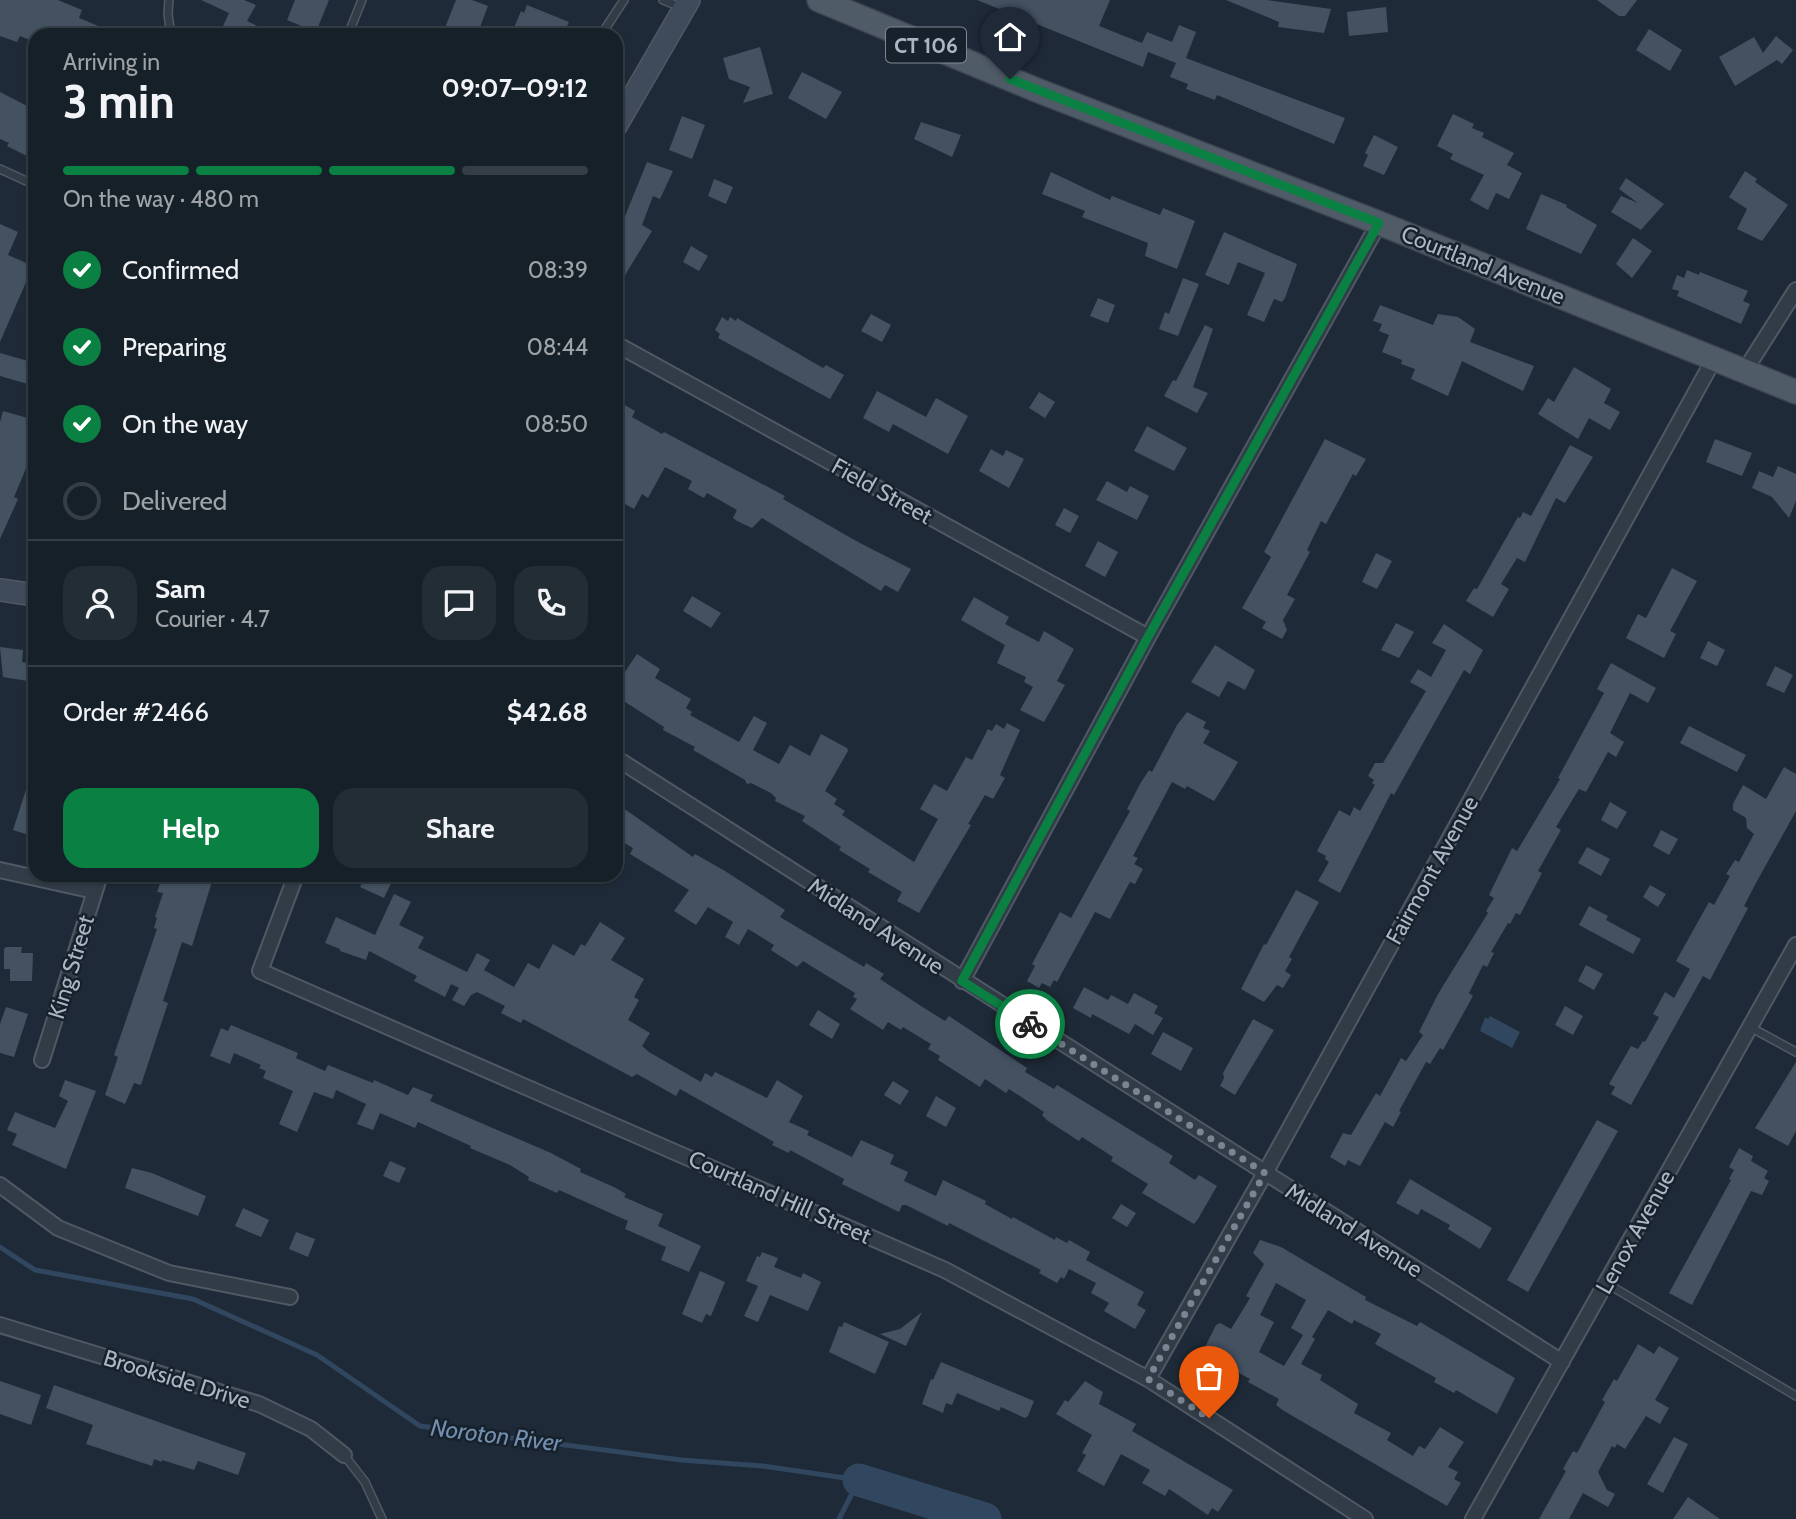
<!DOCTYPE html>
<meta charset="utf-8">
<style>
:root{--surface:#162029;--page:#232d35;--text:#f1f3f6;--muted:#9ea3a8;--line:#353e46;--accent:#0b8043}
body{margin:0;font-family:Cabin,sans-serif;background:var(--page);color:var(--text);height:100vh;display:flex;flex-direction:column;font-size:26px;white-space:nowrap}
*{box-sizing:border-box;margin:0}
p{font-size:23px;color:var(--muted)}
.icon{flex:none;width:38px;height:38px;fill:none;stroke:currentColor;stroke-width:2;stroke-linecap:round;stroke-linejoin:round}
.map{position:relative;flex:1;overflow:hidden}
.panel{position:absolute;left:28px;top:28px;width:595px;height:854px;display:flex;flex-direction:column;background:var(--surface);border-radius:21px;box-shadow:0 2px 5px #0004,0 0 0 2px var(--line)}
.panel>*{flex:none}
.pin{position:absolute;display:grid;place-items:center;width:60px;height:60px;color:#fff;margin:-72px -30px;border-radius:50% 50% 50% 0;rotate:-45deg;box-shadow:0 0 7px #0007}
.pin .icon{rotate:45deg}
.courier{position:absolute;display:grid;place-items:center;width:70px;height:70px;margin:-35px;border:5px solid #0b8043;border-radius:50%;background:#fff;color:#222;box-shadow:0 2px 9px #0007}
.head em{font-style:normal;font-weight:700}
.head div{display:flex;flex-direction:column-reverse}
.head{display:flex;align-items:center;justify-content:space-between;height:119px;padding:0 35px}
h1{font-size:46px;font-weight:700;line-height:52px}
.bar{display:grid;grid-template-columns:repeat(4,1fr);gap:10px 7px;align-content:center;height:84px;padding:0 35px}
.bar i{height:9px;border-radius:5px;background:var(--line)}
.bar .on{background:var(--accent)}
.bar p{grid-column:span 4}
.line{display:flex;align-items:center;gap:18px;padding:0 35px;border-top:2px solid var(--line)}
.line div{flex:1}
.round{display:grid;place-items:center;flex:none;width:74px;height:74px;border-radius:21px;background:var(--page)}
ol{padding:0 35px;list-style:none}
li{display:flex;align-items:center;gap:21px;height:77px}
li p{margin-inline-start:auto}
li .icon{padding:7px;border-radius:50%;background:var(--accent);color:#fff;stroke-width:4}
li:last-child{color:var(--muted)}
li i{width:38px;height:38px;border:4px solid var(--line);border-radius:50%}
.button{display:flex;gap:14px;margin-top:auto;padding:14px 35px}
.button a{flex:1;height:80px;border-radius:21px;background:var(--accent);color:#fff;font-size:28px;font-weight:700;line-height:80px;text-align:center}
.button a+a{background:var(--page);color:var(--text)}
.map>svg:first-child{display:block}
.water{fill:#30475f}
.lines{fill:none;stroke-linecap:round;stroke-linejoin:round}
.stream{stroke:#30475f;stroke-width:5}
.river{stroke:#30475f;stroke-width:33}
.building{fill:#445161;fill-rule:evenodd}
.lane-casing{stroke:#4f5965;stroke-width:10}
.street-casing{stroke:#4f5965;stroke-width:18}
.secondary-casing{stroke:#4f5965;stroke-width:24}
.primary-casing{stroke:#3b4550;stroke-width:26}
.lane{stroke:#313c47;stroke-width:7}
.street{stroke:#313c47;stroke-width:14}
.secondary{stroke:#3f4b5a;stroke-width:21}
.primary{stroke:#4f5b67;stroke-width:23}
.done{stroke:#7a8593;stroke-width:7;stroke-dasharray:0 12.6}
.route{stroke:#0b8043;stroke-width:9}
.labels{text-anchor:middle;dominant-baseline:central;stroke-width:5;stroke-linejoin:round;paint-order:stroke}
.shield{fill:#17212b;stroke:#7f8996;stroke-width:2}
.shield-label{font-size:21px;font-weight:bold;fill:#abb6c4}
.street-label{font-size:23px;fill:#abb6c4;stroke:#17212b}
.water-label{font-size:24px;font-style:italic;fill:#728faf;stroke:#17212b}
</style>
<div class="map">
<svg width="1796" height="1519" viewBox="0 0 1796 1519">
<rect width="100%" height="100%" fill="#1e2a37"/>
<path class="water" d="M1490 1016 1520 1032 1512 1048 1480 1031 1485 1017 1488 1019Z"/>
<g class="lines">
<path class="stream" d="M0 1247 35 1270 193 1299 317 1355 420 1426 681 1460 763 1466 859 1480 839 1519"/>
<path class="river" d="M859 1480 985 1519"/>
</g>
<path class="building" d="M0 0H58L82 10 79 18 120 35H35V42L20 36 17 42 0 36Z
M201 0H244L256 5 247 21 276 35H219L229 13Z
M295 0H329L316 32 287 20Z
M456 0H472L488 6 477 35H442Z
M977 0H1110L1099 26 1142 43 1147 32 1172 42 1179 25 1196 32 1186 58 1345 118 1334 144 1217 95 1215 100 1186 89 1188 84 1170 77 1176 63 1148 52 1143 67Z
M1226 0H1267L1331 9 1324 33 1278 27 1279 22Z
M1597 0H1637L1625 16H1619Z
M527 5 569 22 563 35H511L521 11 524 13Z
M1386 7 1388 32 1349 36 1347 12Z
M1649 29 1682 50 1670 71 1636 50Z
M1776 36 1793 50 1782 64 1777 60 1735 86 1719 57 1754 37 1763 53Z
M760 47 773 94 743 103 750 87 729 79 723 58Z
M802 72 842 92 826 119 788 98Z
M0 92 35 110V160L7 146 9 143 0 139Z
M1453 114 1474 124 1472 128 1484 133 1482 137 1514 153 1507 165 1522 173 1509 199 1496 193 1488 210 1470 200 1484 175 1450 159 1453 154 1437 146Z
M682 116 705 125 692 159 669 150Z
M921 122 961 135 952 157 914 139Z
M1374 135 1398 147 1384 175 1363 166 1368 155 1365 153Z
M647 162 673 171 660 199 653 196 642 225 652 231 616 290V222L620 213 625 216Z
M1745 171 1757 179 1755 182 1788 205 1762 241 1737 229 1747 209 1729 197Z
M1051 172 1110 200 1112 196 1160 215 1163 208 1195 221 1177 269 1145 256 1148 243 1082 217 1085 211 1042 194Z
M1626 178 1664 204 1641 230 1611 212 1621 196 1638 203 1619 189Z
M714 179 733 187 726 204 708 196Z
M1541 194 1567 205 1566 207 1597 225 1581 254 1526 229Z
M0 224 18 232 8 255 33 266 0 342Z
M1224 232 1297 264 1285 298 1282 302 1274 299 1264 322 1247 315 1265 273 1238 262 1229 285 1205 275Z
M1633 238 1652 251 1632 278 1616 264Z
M691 246 708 256 699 271 683 262Z
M1687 270 1699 275 1700 272 1748 291 1743 301 1750 304 1741 324 1677 296 1679 291 1672 289 1677 275 1684 278Z
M1183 278 1199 284 1178 336 1159 329 1165 312 1169 314Z
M1098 298 1115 305 1108 323 1090 316Z
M1380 305 1433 325 1438 314 1458 317 1475 329 1470 342 1534 366 1523 391 1462 361 1448 396 1411 379 1415 369 1401 364 1402 360 1382 352 1389 335 1379 331 1382 324 1373 321Z
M871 314 891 325 882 342 861 331Z
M722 317 728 321 730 317 736 321 737 318 823 368 826 365 844 375 830 399 718 338 720 334 715 330Z
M1205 325 1213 329 1193 387 1208 393 1197 413 1164 396 1173 380 1176 381Z
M0 353 35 363V386L0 376Z
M1574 367 1611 389 1604 403 1620 412 1610 430 1589 418 1578 439 1538 414 1548 398 1554 402Z
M877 391 926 417 936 398 968 416 948 454 893 424 889 432 863 418Z
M1039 392 1055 402 1045 418 1029 408Z
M616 400 635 411 632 417 662 434 664 432 785 496 783 499 858 542 911 569 898 592 885 585 881 591 762 518 752 528 737 521 733 518 737 510 707 493 704 498 688 489 692 481 665 467 648 498 642 494 634 509 616 499Z
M3 411 35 420V447L14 497 18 499 0 539V422Z
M1147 426 1187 448 1174 471 1134 451Z
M1325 439 1366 459 1356 476 1353 474 1326 524 1321 521 1307 550 1310 552 1287 595 1295 599 1283 620 1287 630 1282 639 1262 628 1266 622 1242 608 1271 557 1264 552Z
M1715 439 1752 453 1742 476 1706 462Z
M1570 445 1593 457 1565 503 1556 498 1525 562 1517 558 1501 584 1509 589 1493 617 1466 601 1474 588 1477 589 1518 517 1520 518 1523 512 1531 516Z
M991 449 1003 456 1006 450 1024 459 1009 488 979 471Z
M1778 466 1796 474V501L1789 518 1772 497 1752 488 1759 471 1773 477Z
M1107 481 1127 492 1130 486 1149 496 1137 520 1096 500Z
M1064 508 1079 516 1070 533 1055 525Z
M1098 541 1118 552 1105 577 1085 566Z
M1376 553 1392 561 1377 589 1362 582Z
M1672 568 1697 581 1670 631 1676 634 1664 658 1626 638 1638 614 1646 618Z
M692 596 721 613 711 628 683 611Z
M974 597 1009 617 1005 624 1039 642 1044 631 1074 649 1057 681 1065 685 1044 722 1020 710 1033 687 1024 682 1026 677 997 663 1005 645 961 620Z
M1396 623 1414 632 1399 658 1381 650Z
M1444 624 1483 650 1470 674 1464 670 1394 795 1391 793 1340 893 1318 881 1329 862 1325 859 1326 856 1317 851 1339 810 1350 816 1354 807 1360 811 1375 785 1372 783 1374 780 1368 776 1375 763H1383L1426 691 1410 682 1418 669 1431 677 1446 650 1432 643Z
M1708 641 1725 650 1717 666 1700 658Z
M1215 645 1255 670 1245 690 1228 681 1219 697 1191 682Z
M0 647 23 650 22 662 35 664 34 682 3 677Z
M637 654 660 669 655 678 691 699 686 708 692 712 690 715 739 742 754 716 767 723 753 750 779 764 790 745 810 756 821 734 847 748 848 751 825 791 837 799 834 804 845 811 842 815 914 862 938 819 920 809 934 784 947 791 966 757 972 760 988 729 992 731 996 724 1004 729 1007 723 1020 730 1000 775 1005 778 993 799 985 795 968 824 971 825 919 913 897 901 902 892 868 872 870 869 839 850 841 847 802 821 805 816 775 801 776 798 771 793 751 783 747 784 745 780 693 750 695 747 663 730 664 727 616 696V685Z
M1611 663 1656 688 1648 703 1630 693 1610 733 1624 742 1616 757 1608 752 1586 792 1579 789 1556 827 1561 830 1538 871 1542 873 1520 915 1516 913 1510 924 1508 923 1491 952 1494 953 1487 967 1483 965 1469 993 1473 996 1443 1050 1440 1048 1430 1064 1426 1062 1399 1111 1401 1112 1393 1127 1385 1122 1360 1166 1348 1160 1345 1166 1330 1157 1343 1133 1351 1135 1376 1093 1380 1096 1401 1058 1406 1061 1423 1035 1419 1032 1438 994 1488 913 1486 911 1494 898 1489 895 1512 848 1517 851 1560 779 1558 778 1564 767 1604 693 1597 689Z
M1775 666 1793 675 1784 693 1766 685Z
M1187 712 1206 722 1203 728 1210 731 1203 743 1238 762 1228 779 1214 801 1187 786 1185 789 1172 782 1133 856 1138 858 1134 864 1143 869 1135 884 1130 882 1110 919 1095 912 1057 982 1054 980 1050 987 1042 983 1039 988 1027 981 1035 966 1032 964 1060 912 1071 918 1130 811 1127 809 1140 784 1149 770 1152 772 1177 725Z
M1689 726 1746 755 1737 772 1680 743Z
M1784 767 1796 774V811L1756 883 1744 906 1748 908 1710 980 1703 976 1631 1105 1611 1094 1615 1087 1609 1084 1631 1046 1638 1049 1643 1041 1645 1042 1659 1017 1653 1014 1665 992 1674 998 1690 969 1676 961 1709 902 1714 905 1730 876 1726 874 1735 860 1739 862 1754 834 1747 828 1746 818 1733 810V804L1743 785 1766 799Z
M32 771 35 772V837L13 830Z
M1610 802 1627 812 1617 829 1601 820Z
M616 803 693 857 695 854 725 871 785 910 780 917 864 967 866 963 884 974 880 979 921 1006 945 1021 949 1016 1027 1068 1025 1072 1054 1089 1057 1085 1173 1156 1169 1163 1195 1180 1199 1175 1217 1186 1198 1219 1194 1224 1142 1193 1148 1184 1111 1161 1113 1157 1082 1137 1079 1141 1048 1121 1042 1115 1044 1112 1009 1089 1006 1093 985 1079 980 1087 938 1060 940 1056 928 1049 931 1044 903 1027 901 1030 888 1022 883 1030 850 1009 857 999 853 997 855 993 803 961 797 967 771 950 774 945 748 929 739 945 725 937 733 922 708 907 696 925 674 911 689 890 630 854 633 848 616 838Z
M1661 830 1678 839 1669 855 1653 846Z
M1587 847 1610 859 1601 876 1578 863Z
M163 875H214L192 946 182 942 163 1001 168 1003 141 1085 134 1083 125 1104 105 1095 118 1057 114 1055 157 929 154 928 157 918 155 917 163 893 157 892Z
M366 875H395L384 898 360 887Z
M1650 885 1666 894 1658 907 1643 897Z
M1296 890 1319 902 1289 957 1292 959 1285 971 1291 975 1283 988 1277 985 1264 1002 1241 989 1264 944 1266 945Z
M394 894 411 902 399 925 424 937 418 948 467 972 477 953 490 960 484 970 514 987 528 963 539 969 553 944 574 956 581 944 585 946 600 922 625 938 611 960 644 979 634 997 639 1000 628 1020 650 1033 642 1046 649 1052 701 1082 705 1073 712 1077 715 1072 767 1098 777 1080 803 1096 789 1122 809 1131 807 1135 852 1157 861 1140 894 1155 890 1164 908 1172 904 1181 936 1196 943 1180 986 1201 985 1204 1012 1219 1013 1217 1055 1240 1056 1237 1067 1243 1069 1240 1090 1252 1086 1260 1144 1292 1137 1305 1146 1310 1138 1324 1135 1329 1104 1311 1109 1303 1091 1293 1096 1283 1069 1269 1064 1279 1061 1277 1057 1283 1039 1273 1041 1270 949 1223 948 1226 906 1205H902L899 1212 842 1184 844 1179 790 1150 789 1153 772 1145 774 1142 680 1089 676 1096 637 1074 632 1077 523 1019 521 1023 501 1013 505 1006 477 992 471 995 464 1006 452 1000 459 988 451 984 445 997 414 981 417 976 369 951 366 960 340 951V949L325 943 336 917 375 935Z
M1589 906 1608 916 1606 920 1641 939 1633 954 1579 925Z
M6 947H22L21 953H33L32 981H10V969H4V949Z
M1586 965 1603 974 1594 990 1578 981Z
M1084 987 1108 1000 1111 995 1128 1004 1134 993 1158 1006 1154 1013 1163 1018 1153 1035 1135 1024 1129 1034 1092 1014 1091 1018 1073 1008Z
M1565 1006 1583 1016 1573 1035 1555 1025Z
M6 1007 28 1014 14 1057 0 1053V1024Z
M818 1010 840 1024 832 1039 809 1025Z
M1253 1019 1274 1030 1235 1095 1220 1086 1224 1078 1223 1073Z
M231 1025 298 1053 296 1058 325 1071 328 1065 373 1083 374 1080 408 1095 413 1087 433 1095 430 1101 551 1153 581 1169 580 1172 616 1188 626 1194 624 1197 663 1214 658 1226 701 1246 689 1272 661 1260 666 1247 625 1229 628 1221 559 1190 557 1193 528 1180 529 1177 510 1165 470 1148 471 1146 418 1122 415 1128 380 1113 373 1130 357 1124 366 1104 336 1090 333 1099 314 1092 297 1132 279 1124 293 1091 263 1078 266 1071 259 1068 261 1065 234 1053 230 1064 210 1056 221 1028 228 1031Z
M1163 1032 1193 1048 1181 1071 1151 1054Z
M1796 1062V1131L1788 1146 1755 1128Z
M65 1080 96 1091 66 1169 12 1145 17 1134 7 1130 15 1112 55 1128 68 1101 59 1096Z
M893 1081 909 1091 900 1105 884 1095Z
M936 1096 956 1108 946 1127 926 1116Z
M1597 1120 1618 1131 1528 1292 1507 1280Z
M1739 1148 1753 1156 1751 1161 1768 1171 1764 1178 1769 1181 1762 1195 1751 1191 1692 1305 1669 1293 1731 1180 1729 1179 1734 1170 1729 1167Z
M390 1161 406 1168 399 1183 383 1176Z
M132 1168 152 1173 206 1196 198 1216 125 1188Z
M1410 1179 1492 1228 1480 1249 1448 1229 1450 1225 1421 1209 1418 1215 1396 1203Z
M1121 1204 1136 1213 1127 1227 1112 1218Z
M243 1208 269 1220 261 1237 235 1226Z
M296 1232 315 1239 308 1257 289 1249Z
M1260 1240 1281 1247 1366 1297 1365 1300 1417 1326 1420 1322 1515 1378 1497 1414 1456 1390 1454 1393 1434 1382 1436 1378 1375 1344 1381 1334 1354 1320 1352 1324 1328 1310 1312 1337 1315 1339 1301 1364 1322 1375 1320 1380 1358 1404 1354 1413 1391 1433 1387 1440 1413 1456 1419 1446 1425 1449 1440 1427 1464 1442 1448 1467 1458 1472 1454 1479 1461 1483 1447 1506 1284 1411 1276 1405 1279 1399 1248 1382 1250 1379 1224 1365 1218 1372 1198 1361 1216 1325 1220 1323 1231 1329 1250 1298 1246 1296 1264 1264 1253 1253ZM1276 1283 1306 1300 1291 1328 1303 1335 1284 1366 1259 1352 1274 1322 1260 1315Z
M762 1252 778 1258 774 1267 801 1278 803 1273 821 1282 808 1311 770 1295 758 1322 744 1316 758 1286 746 1281 757 1256 760 1257Z
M700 1271 725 1282 711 1316 706 1314 702 1323 682 1314Z
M922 1312 906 1346 880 1334 900 1329Z
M844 1322 889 1342 875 1374 829 1352 839 1326 842 1327Z
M1638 1344 1654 1354 1659 1346 1679 1358 1655 1400 1669 1408 1660 1424 1646 1416 1625 1449 1617 1444 1615 1448 1612 1446 1598 1472 1607 1490 1615 1494 1608 1507 1583 1493 1569 1519H1539L1566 1471 1563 1469 1573 1451 1577 1453 1605 1402 1602 1400 1614 1379 1617 1381Z
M941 1362 1034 1401 1028 1416 1025 1418 1001 1407 999 1411 957 1393 952 1405 946 1403 943 1413 922 1404 931 1379 933 1380Z
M0 1381 41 1395 31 1425 0 1414Z
M1085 1381 1103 1392 1099 1404 1136 1424 1132 1431 1233 1490 1218 1512 1212 1508 1208 1515 1169 1489 1165 1496 1142 1483 1150 1470 1121 1454 1104 1486 1077 1471 1086 1455 1082 1453 1092 1435 1056 1414 1065 1400 1068 1402Z
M54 1385 246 1453 238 1475 198 1461 194 1470 162 1460V1462L154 1459 152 1466 86 1444 93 1425 46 1408Z
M1674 1437 1688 1444 1663 1493 1647 1484Z
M1688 1497 1720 1519H1673Z"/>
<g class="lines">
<g class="lane-casing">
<path id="lane" d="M169 0 168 14 171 35
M663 0 680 7
M348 35 362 0
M601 35 624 0
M0 169 35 185
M1750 1027 1796 1052
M1606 1283 1796 1396
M344 1455 365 1482 382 1519"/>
</g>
<g class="street-casing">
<path id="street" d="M616 344 1148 637
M1744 372 1796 290
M616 758 1562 1362
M0 870 94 891
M296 875 260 971 945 1270 1148 1379 1365 1519
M962 981 1148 637 1379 223
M42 1060 100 875
M0 1185 58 1228 169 1273 290 1297
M0 1325 259 1404 311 1429 344 1455
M1148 1379 1265 1173 1714 359
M1473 1519 1796 945"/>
</g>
<g class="secondary-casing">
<path id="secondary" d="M616 126 689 0
M0 590 35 595"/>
</g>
<g class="primary-casing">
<path id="primary" d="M819 0 1034 89 1379 223 1796 392"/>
</g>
<use href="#lane" class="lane"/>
<use href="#street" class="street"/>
<use href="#secondary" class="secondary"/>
<use href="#primary" class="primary"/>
</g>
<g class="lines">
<path class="done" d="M1030 1024 1265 1173 1148 1379 1209 1418"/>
<path class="route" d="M1010 79 1379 223 1148 637 962 981 1030 1024"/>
</g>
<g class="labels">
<rect class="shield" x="886" y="27.5" width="80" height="35" rx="5"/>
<g class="shield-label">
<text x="926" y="45">CT 106</text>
</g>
<g class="street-label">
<text transform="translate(1483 265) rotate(22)">Courtland Avenue</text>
<text transform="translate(882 491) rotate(29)">Field Street</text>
<text transform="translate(1432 870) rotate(-61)">Fairmont Avenue</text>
<text transform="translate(876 926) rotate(33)">Midland Avenue</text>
<text transform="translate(71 967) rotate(-73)">King Street</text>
<text transform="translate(780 1197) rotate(24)">Courtland Hill Street</text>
<text transform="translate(1354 1230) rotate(32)">Midland Avenue</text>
<text transform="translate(1635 1232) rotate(-61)">Lenox Avenue</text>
<text transform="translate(177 1379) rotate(17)">Brookside Drive</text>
</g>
<g class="water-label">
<text transform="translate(496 1435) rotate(7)">Noroton River</text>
</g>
</g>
</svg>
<div class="pin" style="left:1209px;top:1418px;background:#ea580c"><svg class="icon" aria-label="bag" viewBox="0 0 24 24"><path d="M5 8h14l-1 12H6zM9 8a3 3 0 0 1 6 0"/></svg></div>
<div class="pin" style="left:1010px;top:79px;background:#1f2937"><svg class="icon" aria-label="home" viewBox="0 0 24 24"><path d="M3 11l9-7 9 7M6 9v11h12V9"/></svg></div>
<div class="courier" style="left:1030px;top:1024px"><svg class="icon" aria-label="bike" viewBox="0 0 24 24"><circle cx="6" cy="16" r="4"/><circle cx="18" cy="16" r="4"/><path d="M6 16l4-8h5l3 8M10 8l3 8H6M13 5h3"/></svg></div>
<section class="panel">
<div class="head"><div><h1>3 min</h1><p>Arriving in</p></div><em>09:07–09:12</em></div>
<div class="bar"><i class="on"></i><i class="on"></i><i class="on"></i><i></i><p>On the way · 480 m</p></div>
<ol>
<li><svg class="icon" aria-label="check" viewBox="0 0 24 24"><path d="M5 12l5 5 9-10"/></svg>Confirmed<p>08:39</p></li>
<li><svg class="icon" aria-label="check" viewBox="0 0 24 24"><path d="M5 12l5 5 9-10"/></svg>Preparing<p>08:44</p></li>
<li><svg class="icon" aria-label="check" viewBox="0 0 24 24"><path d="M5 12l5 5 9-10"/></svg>On the way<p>08:50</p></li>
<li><i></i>Delivered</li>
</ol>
<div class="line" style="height:126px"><a class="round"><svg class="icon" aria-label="person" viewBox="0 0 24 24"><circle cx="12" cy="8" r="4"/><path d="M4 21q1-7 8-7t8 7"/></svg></a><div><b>Sam</b><p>Courier · 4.7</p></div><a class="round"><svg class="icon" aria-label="chat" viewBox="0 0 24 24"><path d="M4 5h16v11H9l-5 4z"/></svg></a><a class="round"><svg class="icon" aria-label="phone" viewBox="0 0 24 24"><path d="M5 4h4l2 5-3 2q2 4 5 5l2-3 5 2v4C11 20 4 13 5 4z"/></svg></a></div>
<div class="line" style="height:91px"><div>Order #2466</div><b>$42.68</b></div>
<div class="button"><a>Help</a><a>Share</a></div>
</section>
</div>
